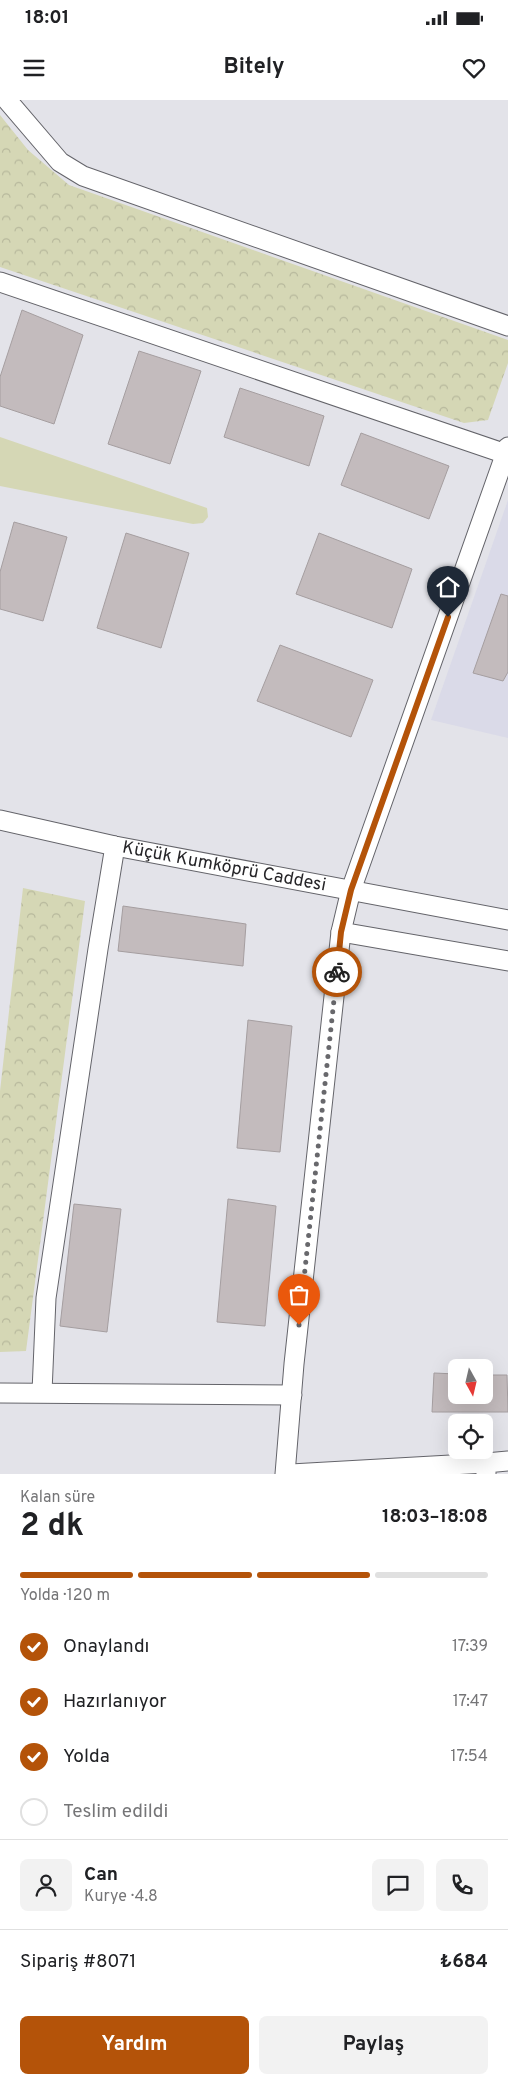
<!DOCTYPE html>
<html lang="tr">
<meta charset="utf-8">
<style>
:root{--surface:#fff;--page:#f2f2f2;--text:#202124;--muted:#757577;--line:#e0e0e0;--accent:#b45309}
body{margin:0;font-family:Overpass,sans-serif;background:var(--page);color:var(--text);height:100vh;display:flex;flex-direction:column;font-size:19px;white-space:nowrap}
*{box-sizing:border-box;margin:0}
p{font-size:16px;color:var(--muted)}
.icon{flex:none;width:28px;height:28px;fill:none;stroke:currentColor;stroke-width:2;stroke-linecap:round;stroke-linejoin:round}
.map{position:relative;height:1374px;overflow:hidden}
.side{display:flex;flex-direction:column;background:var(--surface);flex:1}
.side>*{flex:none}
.needle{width:32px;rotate:172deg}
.tools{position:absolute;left:448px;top:1259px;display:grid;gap:10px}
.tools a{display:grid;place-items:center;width:45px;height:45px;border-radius:8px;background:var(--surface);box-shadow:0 5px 20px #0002;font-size:25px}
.pin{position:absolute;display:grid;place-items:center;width:42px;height:42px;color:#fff;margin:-51px -21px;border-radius:50% 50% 50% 0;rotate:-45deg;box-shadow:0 0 5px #0007}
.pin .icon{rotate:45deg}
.courier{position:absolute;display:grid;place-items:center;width:50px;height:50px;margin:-25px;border:4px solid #b45309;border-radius:50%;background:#fff;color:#222;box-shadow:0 1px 6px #0007}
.overview em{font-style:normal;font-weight:700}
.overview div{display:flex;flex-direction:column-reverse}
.overview{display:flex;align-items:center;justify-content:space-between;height:85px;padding:0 20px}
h1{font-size:32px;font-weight:700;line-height:38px}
.bar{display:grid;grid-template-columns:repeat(4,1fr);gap:8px 5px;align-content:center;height:60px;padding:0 20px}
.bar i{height:6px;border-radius:4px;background:var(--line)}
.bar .selected{background:var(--accent)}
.bar p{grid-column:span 4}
.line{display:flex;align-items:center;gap:12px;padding:0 20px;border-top:1px solid var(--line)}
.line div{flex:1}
.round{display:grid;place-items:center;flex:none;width:52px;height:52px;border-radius:8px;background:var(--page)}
ol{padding:0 20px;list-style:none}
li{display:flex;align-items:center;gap:15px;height:55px}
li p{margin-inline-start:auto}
li .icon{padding:5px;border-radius:50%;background:var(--accent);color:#fff;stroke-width:4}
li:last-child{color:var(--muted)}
li i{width:28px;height:28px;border:2px solid var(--line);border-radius:50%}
.button{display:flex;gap:10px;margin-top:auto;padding:10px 20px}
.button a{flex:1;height:58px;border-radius:8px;background:var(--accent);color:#fff;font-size:20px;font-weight:700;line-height:58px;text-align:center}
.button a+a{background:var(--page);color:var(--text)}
.status{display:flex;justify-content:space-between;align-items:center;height:35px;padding:0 25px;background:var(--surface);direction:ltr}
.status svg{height:14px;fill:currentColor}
header{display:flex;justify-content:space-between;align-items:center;height:65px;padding:0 20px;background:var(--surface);font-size:22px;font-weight:700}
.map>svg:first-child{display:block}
.built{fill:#dadae8}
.grass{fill:#d5d7b5}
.park{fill:url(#park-crowns)}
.building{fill:#c3bbbd;stroke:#a59ea0}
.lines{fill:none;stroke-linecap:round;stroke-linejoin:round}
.minor-casing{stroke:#64646a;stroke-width:21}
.minor{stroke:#fff;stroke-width:19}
.done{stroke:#68686c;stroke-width:5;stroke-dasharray:0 9}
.route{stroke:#b45309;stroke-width:6}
.labels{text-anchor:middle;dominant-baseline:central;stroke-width:4.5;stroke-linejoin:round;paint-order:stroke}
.street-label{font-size:18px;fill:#262528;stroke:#f0f0f7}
</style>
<div class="status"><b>18:01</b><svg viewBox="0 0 49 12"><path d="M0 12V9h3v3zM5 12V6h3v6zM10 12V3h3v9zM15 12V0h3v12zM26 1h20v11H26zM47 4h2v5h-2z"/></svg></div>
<header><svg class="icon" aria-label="menu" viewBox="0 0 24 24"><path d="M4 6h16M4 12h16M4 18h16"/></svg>Bitely<svg class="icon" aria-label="heart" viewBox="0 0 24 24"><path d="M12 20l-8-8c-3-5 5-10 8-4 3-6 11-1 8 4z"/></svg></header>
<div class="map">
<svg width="508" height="1374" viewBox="0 0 508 1374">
<defs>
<pattern id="park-crowns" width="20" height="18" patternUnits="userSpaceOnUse" patternTransform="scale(1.25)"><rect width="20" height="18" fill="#d5d7b5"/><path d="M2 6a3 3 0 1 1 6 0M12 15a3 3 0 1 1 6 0" fill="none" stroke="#b7b89c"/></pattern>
</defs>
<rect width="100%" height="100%" fill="#e3e3e9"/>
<path class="built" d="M508 400V638L431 620Z"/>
<path class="grass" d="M0 337 207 408 208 417 203 423 193 424 0 386Z"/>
<path class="park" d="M0 15 28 50 69 85 508 240V263L488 320 464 323 0 167Z
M23 788 85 801 26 1251 0 1252V991Z"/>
<path class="building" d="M22 210 83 235 54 324 0 306V277Z
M139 251 201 271 170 364 108 344Z
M240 288 324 316 309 366 224 337Z
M361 333 449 366 429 419 341 385Z
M14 422 67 437 43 521 0 509V472Z
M126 433 189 453 161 548 97 528Z
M319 433 412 469 392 528 296 494Z
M501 494 508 496V572L503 581 473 573Z
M280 545 373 580 351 637 257 601Z
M123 806 246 824 243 866 118 851Z
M248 920 292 926 280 1052 237 1048Z
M228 1099 276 1106 265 1226 217 1222Z
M74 1104 121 1109 107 1232 60 1226Z
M434 1273 456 1274V1295H484V1275H507L508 1312H432Z"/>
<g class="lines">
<g class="minor-casing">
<g id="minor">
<path d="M7 0 60 62 83 76 508 226"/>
<path d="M0 182 506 354"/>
<path id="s1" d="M0 720 115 746 508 820"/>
<path d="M341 832 508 861"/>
<path d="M42 1292 46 1198 98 849 115 746"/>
<path d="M0 1293 292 1295"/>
<path d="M285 1374 294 1264 341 832 351 790 508 347"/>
<path d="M291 1374 486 1363"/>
<path d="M486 1374V1363L508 1361"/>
</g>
</g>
<use href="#minor" class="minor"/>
</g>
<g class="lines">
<path class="done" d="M299 1225 337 872"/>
<path class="route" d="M337 872 341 832 351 790 448 517"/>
</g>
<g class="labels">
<g class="street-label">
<text stroke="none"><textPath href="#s1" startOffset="229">Küçük Kumköprü Caddesi</textPath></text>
</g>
</g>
</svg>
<div class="tools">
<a><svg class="needle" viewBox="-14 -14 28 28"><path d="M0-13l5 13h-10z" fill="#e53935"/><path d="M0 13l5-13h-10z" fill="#757577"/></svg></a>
<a><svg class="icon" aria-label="locate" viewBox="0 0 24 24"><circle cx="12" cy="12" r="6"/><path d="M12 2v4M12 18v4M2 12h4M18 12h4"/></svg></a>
</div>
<div class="pin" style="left:299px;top:1225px;background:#ea580c"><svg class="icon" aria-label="bag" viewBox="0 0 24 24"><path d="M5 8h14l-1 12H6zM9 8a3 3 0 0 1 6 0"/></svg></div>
<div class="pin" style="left:448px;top:517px;background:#1f2937"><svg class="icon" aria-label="home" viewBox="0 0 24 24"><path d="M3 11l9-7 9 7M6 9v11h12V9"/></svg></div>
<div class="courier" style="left:337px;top:872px"><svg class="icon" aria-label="bike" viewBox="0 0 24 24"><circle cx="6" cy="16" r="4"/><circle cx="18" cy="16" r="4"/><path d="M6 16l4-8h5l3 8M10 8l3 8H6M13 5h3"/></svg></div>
</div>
<section class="side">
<div class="overview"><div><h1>2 dk</h1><p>Kalan süre</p></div><em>18:03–18:08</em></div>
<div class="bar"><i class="selected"></i><i class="selected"></i><i class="selected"></i><i></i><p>Yolda · 120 m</p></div>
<ol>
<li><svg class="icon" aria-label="check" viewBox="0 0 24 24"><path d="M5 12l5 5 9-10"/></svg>Onaylandı<p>17:39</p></li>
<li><svg class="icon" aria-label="check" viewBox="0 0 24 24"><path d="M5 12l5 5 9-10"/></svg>Hazırlanıyor<p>17:47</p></li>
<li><svg class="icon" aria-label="check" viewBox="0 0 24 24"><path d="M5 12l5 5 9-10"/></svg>Yolda<p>17:54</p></li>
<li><i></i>Teslim edildi</li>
</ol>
<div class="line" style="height:90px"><a class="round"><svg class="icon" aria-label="person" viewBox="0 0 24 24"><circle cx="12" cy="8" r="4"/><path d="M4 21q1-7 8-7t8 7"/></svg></a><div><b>Can</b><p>Kurye · 4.8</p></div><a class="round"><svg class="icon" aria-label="chat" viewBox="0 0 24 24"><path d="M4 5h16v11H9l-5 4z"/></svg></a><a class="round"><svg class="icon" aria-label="phone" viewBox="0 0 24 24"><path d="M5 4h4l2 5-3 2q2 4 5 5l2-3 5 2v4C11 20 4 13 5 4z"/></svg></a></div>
<div class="line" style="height:65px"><div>Sipariş #8071</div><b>₺684</b></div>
<div class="button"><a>Yardım</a><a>Paylaş</a></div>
</section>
